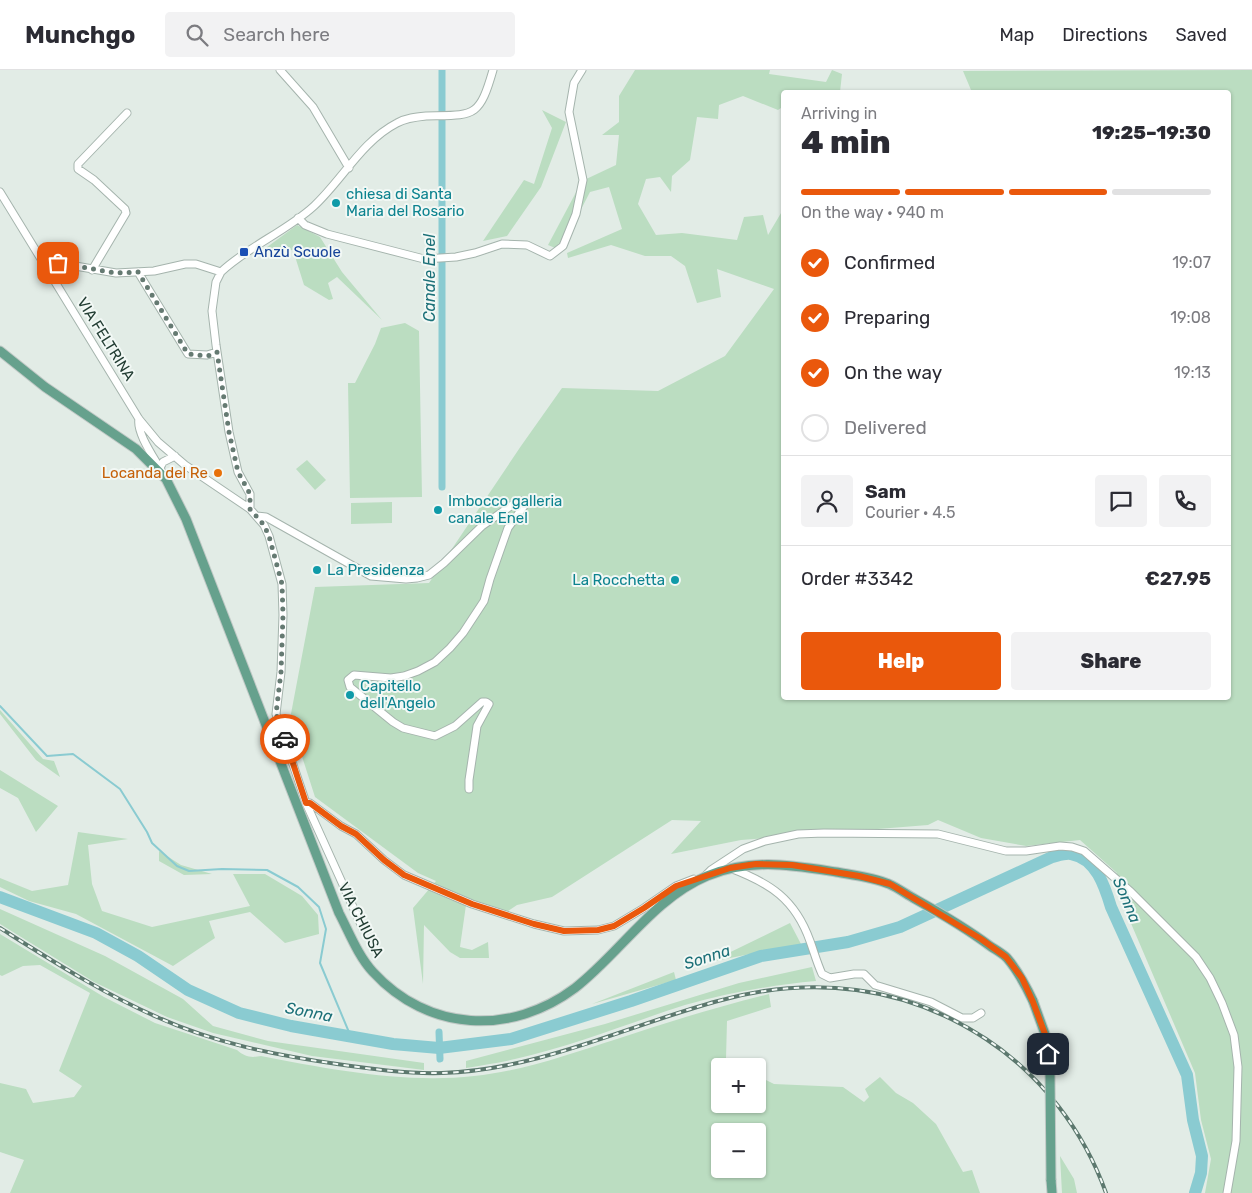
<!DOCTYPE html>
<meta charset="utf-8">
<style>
:root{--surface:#fff;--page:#f2f2f3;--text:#2b2b33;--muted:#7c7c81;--line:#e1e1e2;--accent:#ea580c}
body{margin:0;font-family:Rubik,sans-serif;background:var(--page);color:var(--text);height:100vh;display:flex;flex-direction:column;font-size:19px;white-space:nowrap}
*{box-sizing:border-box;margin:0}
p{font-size:16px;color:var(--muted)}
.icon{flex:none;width:28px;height:28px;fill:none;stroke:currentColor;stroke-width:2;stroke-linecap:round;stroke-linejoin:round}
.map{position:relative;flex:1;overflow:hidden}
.details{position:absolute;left:781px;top:20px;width:450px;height:610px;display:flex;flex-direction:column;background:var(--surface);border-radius:5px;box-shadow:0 1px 4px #0004}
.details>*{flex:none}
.fabs{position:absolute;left:711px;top:988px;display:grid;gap:10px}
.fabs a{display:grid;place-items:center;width:55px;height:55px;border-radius:5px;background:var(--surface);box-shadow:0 1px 4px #0004;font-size:25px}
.pin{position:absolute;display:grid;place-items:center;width:42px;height:42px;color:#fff;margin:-21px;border-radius:10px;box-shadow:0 2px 8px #0006}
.courier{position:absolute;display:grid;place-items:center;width:50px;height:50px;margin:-25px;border:4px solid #ea580c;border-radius:50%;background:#fff;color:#222;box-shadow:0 1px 6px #0007}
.head em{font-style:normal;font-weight:800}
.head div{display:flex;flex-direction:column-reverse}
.head{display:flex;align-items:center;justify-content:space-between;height:85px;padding:0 20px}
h1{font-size:32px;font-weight:800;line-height:38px}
.bar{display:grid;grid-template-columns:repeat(4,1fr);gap:8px 5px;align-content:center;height:60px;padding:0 20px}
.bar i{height:6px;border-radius:4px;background:var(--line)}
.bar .on{background:var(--accent)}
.bar p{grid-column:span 4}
.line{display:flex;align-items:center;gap:12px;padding:0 20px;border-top:1px solid var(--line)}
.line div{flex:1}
.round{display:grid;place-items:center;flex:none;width:52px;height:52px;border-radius:5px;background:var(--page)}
ol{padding:0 20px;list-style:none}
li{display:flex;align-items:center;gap:15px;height:55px}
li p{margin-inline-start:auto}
li .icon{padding:5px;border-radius:50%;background:var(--accent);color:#fff;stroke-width:4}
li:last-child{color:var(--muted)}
li i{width:28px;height:28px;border:2px solid var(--line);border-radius:50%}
.action{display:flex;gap:10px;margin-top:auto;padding:10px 20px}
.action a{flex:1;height:58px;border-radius:5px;background:var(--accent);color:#fff;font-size:20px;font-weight:800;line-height:58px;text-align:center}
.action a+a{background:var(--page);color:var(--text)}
header{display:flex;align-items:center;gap:30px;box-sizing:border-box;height:70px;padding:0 25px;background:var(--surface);border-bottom:1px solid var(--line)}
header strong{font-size:24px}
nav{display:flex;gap:28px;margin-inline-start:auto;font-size:18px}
.search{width:350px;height:45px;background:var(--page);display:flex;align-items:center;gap:12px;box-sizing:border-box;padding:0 18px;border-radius:5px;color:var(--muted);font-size:19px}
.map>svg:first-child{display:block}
.green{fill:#bbddc1;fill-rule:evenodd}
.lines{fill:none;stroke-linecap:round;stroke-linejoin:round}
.stream{stroke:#8acbd1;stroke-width:2}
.canal{stroke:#8acbd1;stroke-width:7}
.river{stroke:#8acbd1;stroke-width:12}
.minor-casing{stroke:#a5b4ad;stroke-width:9}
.major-casing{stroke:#c1c9c6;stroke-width:11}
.minor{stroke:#fff;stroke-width:7}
.major{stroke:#66a18d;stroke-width:9}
.rail-casing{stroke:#5c786e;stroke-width:4}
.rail{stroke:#f2f8f5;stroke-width:2;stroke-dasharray:5.5;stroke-linecap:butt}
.major-bridge-casing{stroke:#c1c9c6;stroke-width:11;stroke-linecap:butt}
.major-bridge{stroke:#66a18d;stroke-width:9}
.done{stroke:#657a72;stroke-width:5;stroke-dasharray:0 9}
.route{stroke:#ea580c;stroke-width:6}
.culture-dot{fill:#0f9aa8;stroke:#f2f8f5;stroke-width:2}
.transit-dot{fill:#1a4fb4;stroke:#f2f8f5;stroke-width:2}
.food-dot{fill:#e8710a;stroke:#f2f8f5;stroke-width:2}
.labels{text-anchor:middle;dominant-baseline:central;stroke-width:4;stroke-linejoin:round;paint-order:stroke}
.culture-label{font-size:15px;fill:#0d838f;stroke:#f2f8f5;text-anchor:start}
.transit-label{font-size:15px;fill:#164399;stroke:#f2f8f5;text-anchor:start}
.street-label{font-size:15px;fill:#223d33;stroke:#f2f8f5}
.food-label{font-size:15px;fill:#c56008;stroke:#f2f8f5;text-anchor:end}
.water-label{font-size:16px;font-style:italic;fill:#1c7078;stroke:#f2f8f5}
</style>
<header>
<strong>Munchgo</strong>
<div class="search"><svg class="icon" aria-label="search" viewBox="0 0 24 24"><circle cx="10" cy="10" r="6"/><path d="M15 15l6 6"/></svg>Search here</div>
<nav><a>Map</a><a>Directions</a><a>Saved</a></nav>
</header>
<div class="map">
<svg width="1252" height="1123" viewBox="0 0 1252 1123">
<rect width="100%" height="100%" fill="#e2ece6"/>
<path class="green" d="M635 0H770L769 4 826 12 832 0 842 4 840 22H824V20L811 22H784V36L778 40 743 26 719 35 718 49 697 47 690 90 672 106 671 122 660 107 646 109 638 134 656 165 682 163 737 170 744 147 763 145 768 165 784 138V628H1229V22H970L971 20 963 1 1252 0V1123H1205L1211 1089 1201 1050 1195 1003 1112 809 1117 803 1080 770 1026 776 981 768 938 750 928 755 741 770 671 784 701 751 672 750 552 827 517 835 508 841 466 835 460 877 472 880 488 872 489 888H460L450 882 424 855 423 914 413 838 436 811 418 803 315 727 290 649 315 517 429 513 521 376 562 318 658 321 725 286 774 219 717 199 721 227 697 233 685 196 671 186H645L611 175 568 188 567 183 622 159 609 117 590 122 560 180 548 175 582 111 616 95 619 65H602L619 52V26Z
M542 40 566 52 541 117 507 166 483 171 524 110 534 114 552 58Z
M297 155 320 167 342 202 382 250 337 207 328 213 333 229 329 230 304 215 293 180 259 183Z
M405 253 419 261 422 427 350 428 348 313H355L375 274 381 258Z
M307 390 326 410 315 420 296 399Z
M392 432V453L351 454V433Z
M0 640 43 689 54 691 60 707 36 690 0 644Z
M0 700 58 736 36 762 18 728 0 718Z
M78 762 128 769 88 775 92 814 102 841 152 857 250 836 233 804H265L302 826 318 845 319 864 285 873 250 842 209 851 215 868 173 896 76 844 29 831 0 817V808L32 821 68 815Z
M159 781 181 795 212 804 184 805 159 791Z
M0 839 105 886 183 929 213 956 268 971 424 993V1000L312 986 213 963 167 947 94 912 0 854Z
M790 853 801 874 710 892Z
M0 864 104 927 155 953 237 980C245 987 251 988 261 986 328 999 406 1014 474 1006 523 1001 570 984 617 969 667 952 717 937 769 924L771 937 727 951 726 989 739 996H720V1034H758V1006L774 1014 843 1017 864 1032 869 1027 865 1019 880 1007 896 1023 913 1033 936 1054 963 1102 972 1100 980 1123H10L24 1090 0 1082V1013L26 1019 33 1033 74 1027 82 1016 59 1001 90 923 40 895 23 896 2 906 0 905ZM720 1061H758V1099H720Z
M812 897 816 911C772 915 728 923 685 935 629 953 573 976 515 989 499 993 483 995 466 998V991L605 954 739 913Z
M674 902 676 910 592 934Z
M1060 1086 1074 1109 1077 1123H1062Z"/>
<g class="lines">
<path class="stream" d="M0 636 47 686 73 684 120 719 147 762 152 773 177 796 189 801 222 799 267 800 298 817 319 837 326 859 320 893 351 967"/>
<path class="canal" d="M442 0V417
M439 962 440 989"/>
<path class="river" d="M0 827 96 863 138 886 188 920 239 943 291 956 393 974 439 978 511 969 631 931 761 886 848 872 900 857 1052 787C1057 786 1065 783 1071 784 1096 788 1105 817 1111 837L1187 1005 1193 1050 1202 1086 1201 1103 1195 1123"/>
<g class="minor-casing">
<path id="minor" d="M280 0 313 37 349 98
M0 122 139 349 158 372 185 395 250 439 264 455 269 466 282 514 283 545 281 602 276 644 306 733 363 859
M298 148 305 155 327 164 424 189 456 187 475 183 502 174 527 175 550 186 563 176 576 144 583 110 569 42 574 13 582 0
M41 189H49L58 193 116 203 154 201 185 194H196L221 202
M92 200 126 143 125 139 94 110 78 99V94L127 43
M138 202 188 284 207 285 217 282
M139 349C136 363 155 389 162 402
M160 398 163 392 175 386
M250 439V424L238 402 229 362 216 275 212 241 216 212 221 202C247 177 287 161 314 136 342 110 362 71 397 53 406 48 416 47 426 46 474 45 479 49 493 0
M257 446 266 447 371 506 406 509 417 508 429 505 444 493 482 456 515 433 521 431 524 436 508 458 490 509 484 531 463 563 450 578 435 592 418 601 404 606 391 608 354 605 348 610 350 617 393 652 403 658 435 666 455 656 482 632H486L489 634 477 656 476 663 469 710V719
M306 733H310L341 756 356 764 384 790 404 805 472 834 534 854 564 861 598 860 614 856 644 838 676 816 694 809
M730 798C770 813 795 829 810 871 814 882 817 893 822 904L830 908 854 904H864L875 915 931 932 962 948H973L981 943
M704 807 711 800 743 779 765 771 798 764 824 763 938 764 1006 781H1026L1060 776 1072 777 1084 781 1131 822 1196 887 1210 908 1222 933 1234 965 1238 997 1236 1071 1227 1123"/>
</g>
<g class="major-casing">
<path id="major" d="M0 281 45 317 136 379 166 409 186 449 339 843C349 862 358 886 373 902 428 962 511 966 575 918 619 884 654 828 707 806 751 788 790 795 836 802 853 805 872 807 889 814 898 818 906 824 915 829 940 843 966 858 990 876 996 880 1002 883 1007 888 1018 901 1026 916 1033 931
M1051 1110 1052 1123"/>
</g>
<use href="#minor" class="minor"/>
<use href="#major" class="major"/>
<g class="rail-casing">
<path id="rail" d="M0 858C51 890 102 923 157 947 214 973 275 985 337 994 371 999 407 1004 442 1003 539 1000 626 956 718 931 811 905 904 915 986 969 1041 1005 1084 1061 1106 1123"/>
</g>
<use href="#rail" class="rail"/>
<g class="major-bridge-casing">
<path id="major-bridge" d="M1033 931 1045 964 1050 1003 1051 1110"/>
</g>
<use href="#major-bridge" class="major-bridge"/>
</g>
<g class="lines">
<path class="done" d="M58 193 116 203 138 202 188 284 208 286 217 282 229 362 238 402 250 424V439L264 455 269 466 282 514 283 545 281 602 276 644 285 669"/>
<path class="route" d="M285 669 306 733H310L341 756 356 764 384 790 404 805 472 834 534 854 564 861 598 860 614 856 644 838 676 816 730 798 756 794 792 795 859 806 890 814 981 869 1006 887 1022 908 1033 932 1045 964 1048 984"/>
</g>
<g class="culture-dot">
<circle cx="336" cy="133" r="5"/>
<circle cx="438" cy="440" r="5"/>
<circle cx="317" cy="500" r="5"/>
<circle cx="675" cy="510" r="5"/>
<circle cx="350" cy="625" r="5"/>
</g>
<rect class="transit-dot" x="239" y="177" width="10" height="10" rx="2.5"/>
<circle class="food-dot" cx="218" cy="403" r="5"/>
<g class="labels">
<g class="culture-label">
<text x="346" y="124">chiesa di Santa<tspan x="346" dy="17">Maria del Rosario</tspan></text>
<text x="448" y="431">Imbocco galleria<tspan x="448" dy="17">canale Enel</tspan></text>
<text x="327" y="500">La Presidenza</text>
<text x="665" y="510" text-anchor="end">La Rocchetta</text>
<text x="360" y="616">Capitello<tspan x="360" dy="17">dell'Angelo</tspan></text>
</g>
<g class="transit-label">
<text x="254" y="182">Anzù Scuole</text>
</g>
<g class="street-label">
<text transform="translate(106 269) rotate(58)">VIA FELTRINA</text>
<text transform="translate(361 850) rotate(63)">VIA CHIUSA</text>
</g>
<g class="food-label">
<text x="208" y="403">Locanda del Re</text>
</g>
<g class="water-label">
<text transform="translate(429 208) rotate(-90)">Canale Enel</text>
<text transform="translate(1127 830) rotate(67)">Sonna</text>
<text transform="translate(707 887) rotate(-18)">Sonna</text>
<text transform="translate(309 942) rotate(11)">Sonna</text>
</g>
</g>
</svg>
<div class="fabs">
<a>+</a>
<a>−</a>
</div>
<div class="pin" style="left:58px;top:193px;background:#ea580c"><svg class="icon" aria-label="bag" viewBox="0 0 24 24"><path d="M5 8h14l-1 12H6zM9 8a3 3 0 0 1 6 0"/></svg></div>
<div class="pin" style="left:1048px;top:984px;background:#1f2937"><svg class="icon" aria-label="home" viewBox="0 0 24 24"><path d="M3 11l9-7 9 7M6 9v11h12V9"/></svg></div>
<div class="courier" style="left:285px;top:669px"><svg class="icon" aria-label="car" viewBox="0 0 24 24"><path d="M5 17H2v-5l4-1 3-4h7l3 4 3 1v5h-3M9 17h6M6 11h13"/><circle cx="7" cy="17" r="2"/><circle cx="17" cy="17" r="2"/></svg></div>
<section class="details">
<div class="head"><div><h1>4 min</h1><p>Arriving in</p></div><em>19:25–19:30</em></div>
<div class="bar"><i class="on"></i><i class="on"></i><i class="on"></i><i></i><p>On the way · 940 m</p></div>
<ol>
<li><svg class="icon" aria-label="check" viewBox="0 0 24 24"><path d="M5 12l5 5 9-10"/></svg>Confirmed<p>19:07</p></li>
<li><svg class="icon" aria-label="check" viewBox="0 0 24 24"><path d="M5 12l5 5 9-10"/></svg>Preparing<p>19:08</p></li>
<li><svg class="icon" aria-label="check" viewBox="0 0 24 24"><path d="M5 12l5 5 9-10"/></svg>On the way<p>19:13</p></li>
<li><i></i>Delivered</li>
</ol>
<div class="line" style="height:90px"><a class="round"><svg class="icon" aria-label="person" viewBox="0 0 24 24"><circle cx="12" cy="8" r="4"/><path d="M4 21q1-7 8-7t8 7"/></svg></a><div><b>Sam</b><p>Courier · 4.5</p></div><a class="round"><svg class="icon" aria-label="chat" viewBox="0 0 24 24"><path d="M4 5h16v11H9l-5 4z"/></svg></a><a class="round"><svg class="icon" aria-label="phone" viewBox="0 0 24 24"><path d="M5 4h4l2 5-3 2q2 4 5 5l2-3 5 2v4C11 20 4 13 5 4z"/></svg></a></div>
<div class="line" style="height:65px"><div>Order #3342</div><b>€27.95</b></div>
<div class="action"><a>Help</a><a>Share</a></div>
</section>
</div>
